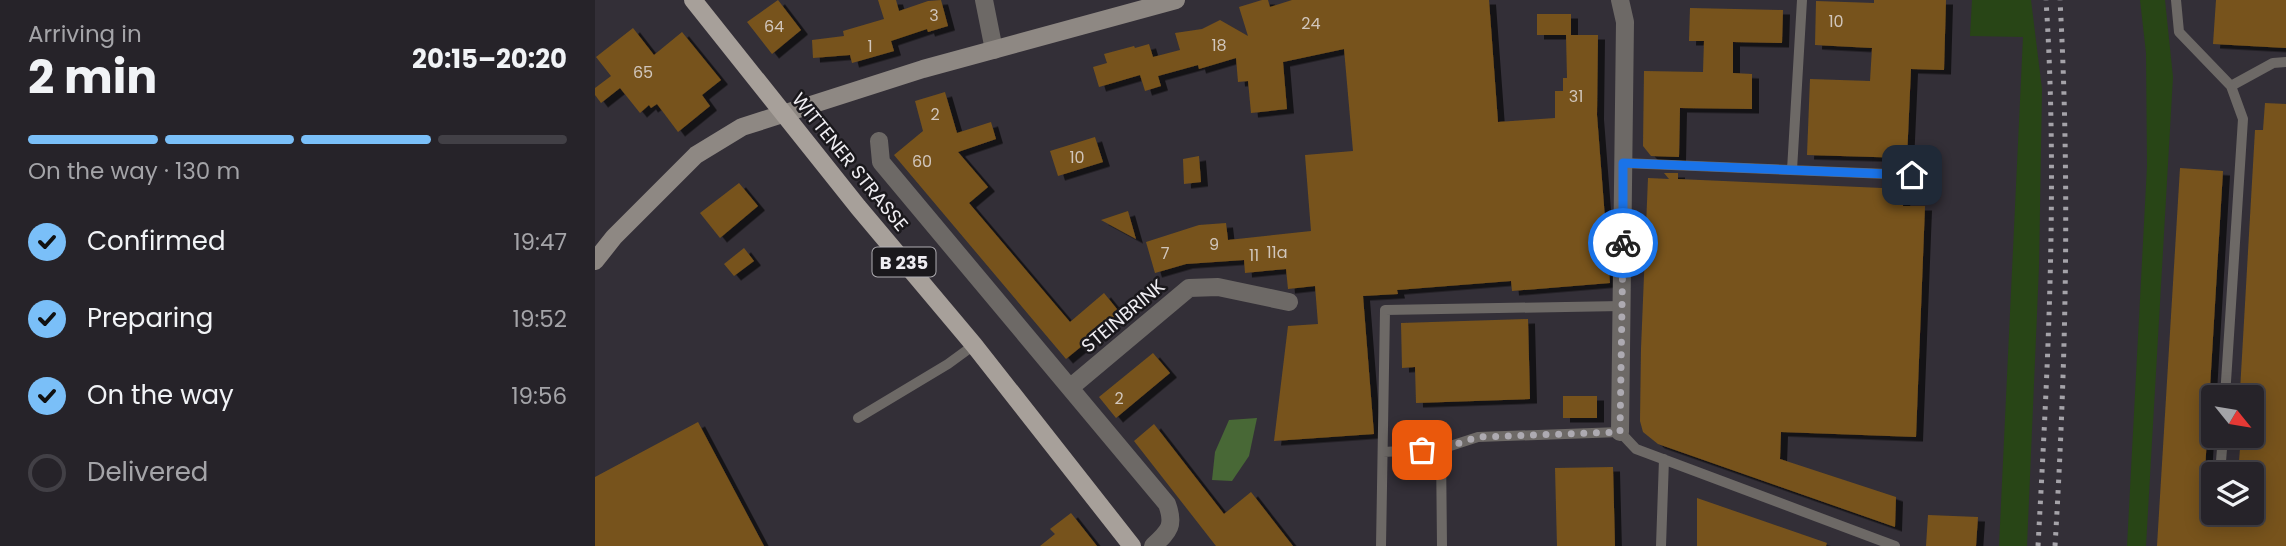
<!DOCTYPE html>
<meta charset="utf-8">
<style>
:root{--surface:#262329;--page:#2e2b31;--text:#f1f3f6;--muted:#a4a4a8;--line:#424046;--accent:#7abff8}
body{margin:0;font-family:Poppins,sans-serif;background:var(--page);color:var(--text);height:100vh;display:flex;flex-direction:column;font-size:26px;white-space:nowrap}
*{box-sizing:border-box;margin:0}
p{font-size:23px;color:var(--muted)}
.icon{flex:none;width:38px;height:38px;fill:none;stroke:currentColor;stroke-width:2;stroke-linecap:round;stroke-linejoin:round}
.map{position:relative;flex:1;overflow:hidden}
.details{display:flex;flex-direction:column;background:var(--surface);width:595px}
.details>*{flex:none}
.needle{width:46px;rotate:120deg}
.fabs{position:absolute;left:1606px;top:385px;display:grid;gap:14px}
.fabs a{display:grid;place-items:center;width:63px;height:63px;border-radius:7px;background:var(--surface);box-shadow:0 4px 18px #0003,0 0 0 2px var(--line);font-size:35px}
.pin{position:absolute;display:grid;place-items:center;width:60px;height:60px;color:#fff;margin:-30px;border-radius:14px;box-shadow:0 4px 10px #0006}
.courier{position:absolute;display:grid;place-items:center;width:70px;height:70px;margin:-35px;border:5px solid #1a73e8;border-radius:50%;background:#fff;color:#222;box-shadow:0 2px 9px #0007}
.summary em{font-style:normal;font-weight:700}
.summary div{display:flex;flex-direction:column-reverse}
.summary{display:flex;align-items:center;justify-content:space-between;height:119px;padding:0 28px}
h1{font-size:46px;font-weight:700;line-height:52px}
.bar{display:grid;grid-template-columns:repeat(4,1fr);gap:10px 7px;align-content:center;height:84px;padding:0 28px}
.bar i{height:9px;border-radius:5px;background:var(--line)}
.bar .active{background:var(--accent)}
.bar p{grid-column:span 4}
ol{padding:0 28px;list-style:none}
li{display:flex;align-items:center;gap:21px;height:77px}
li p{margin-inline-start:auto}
li .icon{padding:7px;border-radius:50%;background:var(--accent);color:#111;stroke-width:4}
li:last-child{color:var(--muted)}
li i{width:38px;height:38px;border:4px solid var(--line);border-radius:50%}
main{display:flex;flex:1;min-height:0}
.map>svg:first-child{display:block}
.green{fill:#284516}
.forest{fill:#486836}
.building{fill:#77531c;filter:url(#shadow)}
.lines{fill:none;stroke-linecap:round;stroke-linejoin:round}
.service{stroke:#6d6966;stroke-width:10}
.minor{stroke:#6d6966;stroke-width:18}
.secondary{stroke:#8e8883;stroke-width:18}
.primary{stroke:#a7a09a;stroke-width:18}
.rail{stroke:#a5a3a9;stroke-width:5;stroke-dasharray:3.5 7;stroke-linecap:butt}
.done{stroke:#adaab1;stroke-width:7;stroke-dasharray:0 12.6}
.route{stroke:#1a73e8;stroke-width:9}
.labels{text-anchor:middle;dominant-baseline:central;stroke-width:5;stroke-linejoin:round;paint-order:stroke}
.number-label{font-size:16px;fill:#d1c6bc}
.shield{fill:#1a181c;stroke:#afadb2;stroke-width:2}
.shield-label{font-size:18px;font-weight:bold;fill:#efedf2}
.street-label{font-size:19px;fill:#efedf2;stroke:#1a181c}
</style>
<main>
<section class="details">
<div class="summary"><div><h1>2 min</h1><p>Arriving in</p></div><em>20:15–20:20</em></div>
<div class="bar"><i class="active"></i><i class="active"></i><i class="active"></i><i></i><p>On the way · 130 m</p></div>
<ol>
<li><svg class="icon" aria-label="check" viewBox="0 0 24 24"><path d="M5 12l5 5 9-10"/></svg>Confirmed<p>19:47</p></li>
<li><svg class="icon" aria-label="check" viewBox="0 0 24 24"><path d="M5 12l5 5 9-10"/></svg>Preparing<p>19:52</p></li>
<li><svg class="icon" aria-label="check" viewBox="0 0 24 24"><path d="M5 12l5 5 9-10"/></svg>On the way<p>19:56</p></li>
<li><i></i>Delivered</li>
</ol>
</section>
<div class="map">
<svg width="1691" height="546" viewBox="0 0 1691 546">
<defs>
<filter id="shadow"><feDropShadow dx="7" dy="4.5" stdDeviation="0" flood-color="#0009"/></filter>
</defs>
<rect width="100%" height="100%" fill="#332f37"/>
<path class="green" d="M1377 0H1436L1447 89 1444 267 1432 546H1404L1428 37 1375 36Z
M1545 0H1570L1578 77 1551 546H1532L1552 166 1551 53Z"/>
<path class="forest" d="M662 418 654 456 637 481 617 480 620 452 634 420Z"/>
<path class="building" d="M183 0 206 30 177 54 152 22Z
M283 0H301L304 11 333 1 346 0 353 26 333 32 332 29 296 41 299 51 257 63 255 55 218 58 217 40 249 36 248 31 289 19Z
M667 0H673L675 7 697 0H894L903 122 960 118V91H968V78H972L971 35H1003L1002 115 1015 283 917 291 916 281 802 290 803 294 768 296 779 434 679 441 693 326 723 324 720 286 693 289 691 269 650 273 649 260 591 264 560 273 551 242 604 225 631 223 633 240 716 231 710 155 758 151 749 49 688 62 692 109 656 113 653 81 643 82 641 58 604 69 603 65 563 76 566 86 550 91 545 75 504 87 498 67 512 63 509 54 539 46 540 48 554 44 558 57 585 50 580 33 607 29 625 20 653 36 644 7Z
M1279 0H1351L1349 70 1316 69 1312 158 1212 155 1215 79 1275 81 1277 48 1220 45 1221 1 1279 3Z
M1621 0H1691V48L1618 44Z
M1095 8 1188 10 1187 43 1138 42V73L1157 74V109L1085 108 1084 157 1056 156 1048 146 1049 71 1108 72 1109 41H1094Z
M942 14H976V35H942Z
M38 28 59 55 87 32 126 80 107 95 115 106 83 132 62 104 56 108 54 105 45 113 25 88 6 103 0 95V88L16 76 1 57Z
M350 92 362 133 396 122 401 139 363 152 393 187 374 203 475 322 509 293 526 314 471 359 299 155 328 131 320 101Z
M1670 103 1691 104V546H1562L1585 168 1628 171 1608 504 1619 505V513H1657V474H1643L1646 436H1657V397H1648V392L1645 391 1660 130H1668Z
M500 137 508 162 463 176 455 151Z
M604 156 606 182 589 184 588 159Z
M1069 173H1083V179L1309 189 1308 206H1330L1321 437 1186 432 1185 459 1301 497 1300 527 1063 444 1048 432 1045 421 1046 349 1053 178 1074 179Z
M144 183 163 206 125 238 105 213Z
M533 211 541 239 506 220Z
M149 248 159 261 139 276 129 264Z
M933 319 935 399 821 403 820 367 807 368 806 323Z
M558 353 575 373 521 418 504 397Z
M968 396H1002V418H968Z
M103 422 169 546H0V477Z
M559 424 629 514 656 492 698 546H621L539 441Z
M1018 467 1020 546H962L960 468Z
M1102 498 1232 543 1231 546H1102Z
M476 513 502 546H445L460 534 455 529Z
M1333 515 1383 517 1381 546H1331Z"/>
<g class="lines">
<path class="service" d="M1581 0 1584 32 1636 86 1648 119 1630 397
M1636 86 1678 63 1691 62
M1028 163 1317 175
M1197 170 1207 0
M263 418 353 364 379 345
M788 452 846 449
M1625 474 1628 436
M786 546 790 310 1027 306
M847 546 846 449 883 437 1025 432 1041 449 1300 546
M1066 546 1069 459"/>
<path class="minor" d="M389 0 399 50
M1025 0 1030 22 1025 432
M284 141 286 162 572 504C580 526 574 531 558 546
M476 387 594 288 623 287 694 302"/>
<path class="secondary" d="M0 261 19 237 101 155 147 127 328 69 581 0"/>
<path class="primary" d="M98 0 263 207 379 345 537 546"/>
<path class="rail" d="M1443 546C1453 364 1463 182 1451 0
M1460 546C1471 364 1475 182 1465 0"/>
</g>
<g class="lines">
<path class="done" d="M827 450 846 449 883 437 1025 432 1028 243"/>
<path class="route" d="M1028 243V163L1317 175"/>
</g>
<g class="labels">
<g class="number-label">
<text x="339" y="15">3</text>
<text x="1241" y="21">10</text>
<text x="716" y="23">24</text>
<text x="179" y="26">64</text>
<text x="624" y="45">18</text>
<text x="275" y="46">1</text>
<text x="48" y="72">65</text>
<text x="981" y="96">31</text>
<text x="340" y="114">2</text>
<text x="482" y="157">10</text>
<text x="327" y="161">60</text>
<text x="619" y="244">9</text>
<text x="682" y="252">11a</text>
<text x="570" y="253">7</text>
<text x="659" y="255">11</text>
<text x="524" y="398">2</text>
</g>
<rect class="shield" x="277.5" y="247.5" width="63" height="29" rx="5"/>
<g class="shield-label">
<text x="309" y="262">B 235</text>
</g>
<g class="street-label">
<text transform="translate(255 162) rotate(51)">WITTENER STRASSE</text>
<text transform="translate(528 316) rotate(-40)">STEINBRINK</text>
</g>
</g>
</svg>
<div class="fabs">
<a><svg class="needle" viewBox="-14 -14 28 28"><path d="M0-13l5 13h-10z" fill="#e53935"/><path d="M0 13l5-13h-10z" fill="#a4a4a8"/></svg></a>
<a><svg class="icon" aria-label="layers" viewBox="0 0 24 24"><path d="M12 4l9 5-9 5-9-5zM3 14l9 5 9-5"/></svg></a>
</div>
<div class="pin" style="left:827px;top:450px;background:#ea580c"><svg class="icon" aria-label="bag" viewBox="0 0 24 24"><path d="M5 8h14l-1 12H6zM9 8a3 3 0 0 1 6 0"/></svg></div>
<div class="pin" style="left:1317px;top:175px;background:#1f2937"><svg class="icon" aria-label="home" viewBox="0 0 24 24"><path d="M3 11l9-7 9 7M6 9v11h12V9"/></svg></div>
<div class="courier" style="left:1028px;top:243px"><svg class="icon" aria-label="bike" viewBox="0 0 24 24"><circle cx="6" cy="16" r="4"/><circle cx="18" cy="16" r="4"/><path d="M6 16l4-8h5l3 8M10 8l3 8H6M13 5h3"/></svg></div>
</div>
</main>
